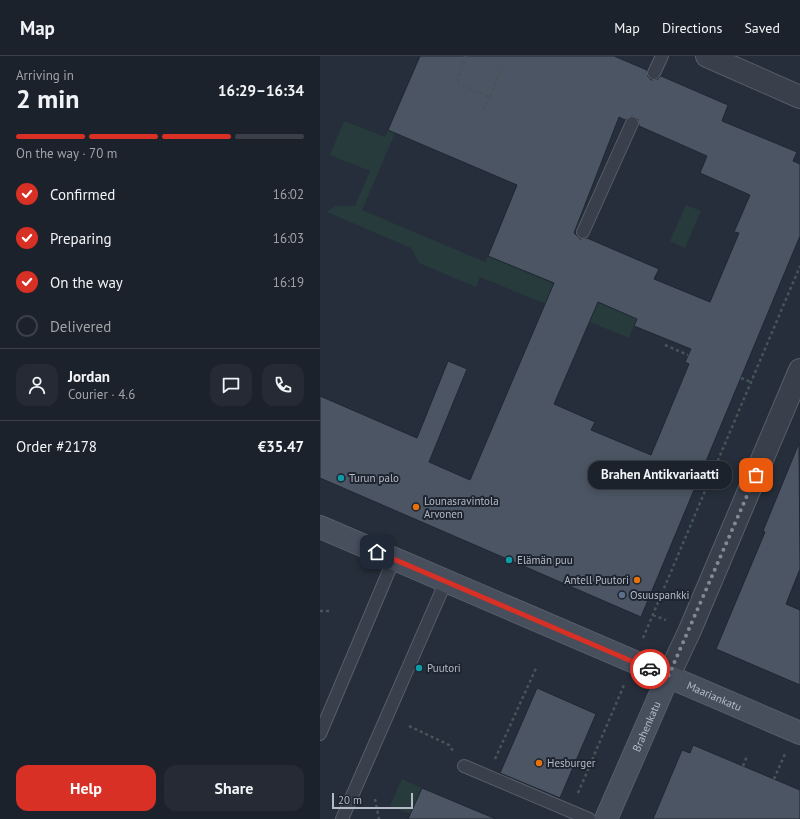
<!DOCTYPE html>
<meta charset="utf-8">
<style>
:root{--surface:#1c222c;--page:#252a34;--text:#f1f3f6;--muted:#a0a4a9;--line:#3a3f48;--accent:#d93025}
body{margin:0;font-family:"PT Sans",sans-serif;background:var(--page);color:var(--text);height:100vh;display:flex;flex-direction:column;font-size:15px;white-space:nowrap}
*{box-sizing:border-box;margin:0}
p{font-size:13px;color:var(--muted)}
.icon{flex:none;width:22px;height:22px;fill:none;stroke:currentColor;stroke-width:2;stroke-linecap:round;stroke-linejoin:round}
.map{position:relative;flex:1;overflow:hidden}
.details{display:flex;flex-direction:column;background:var(--surface);width:320px}
.details>*{flex:none}
.scale{position:absolute;left:12px;bottom:10px;width:81px;box-sizing:border-box;padding-left:4px;border:2px solid #b4bbc6;border-top:0;font-size:11px;line-height:14px;white-space:nowrap;color:#b4bbc6;-webkit-text-stroke:3px #1e2530;paint-order:stroke}
.pin{position:absolute;display:grid;place-items:center;width:34px;height:34px;color:#fff;margin:-17px;border-radius:8px;box-shadow:0 2px 6px #0006}
.courier{position:absolute;display:grid;place-items:center;width:40px;height:40px;margin:-20px;border:3px solid #d93025;border-radius:50%;background:#fff;color:#222;box-shadow:0 1px 5px #0007}
.bubble{position:absolute;height:28px;border-radius:12px;background:var(--surface);box-shadow:0 2px 10px #0003,0 0 0 1px var(--line);font-size:13px;font-weight:800;line-height:28px;text-align:center}
.headline em{font-style:normal;font-weight:800}
.headline div{display:flex;flex-direction:column-reverse}
.headline{display:flex;align-items:center;justify-content:space-between;height:68px;padding:0 16px}
h1{font-size:26px;font-weight:800;line-height:30px}
.bar{display:grid;grid-template-columns:repeat(4,1fr);gap:6px 4px;align-content:center;height:48px;padding:0 16px}
.bar i{height:5px;border-radius:3px;background:var(--line)}
.bar .active{background:var(--accent)}
.bar p{grid-column:span 4}
.line{display:flex;align-items:center;gap:10px;padding:0 16px;border-top:1px solid var(--line)}
.line div{flex:1}
.round{display:grid;place-items:center;flex:none;width:42px;height:42px;border-radius:12px;background:var(--page)}
ol{padding:0 16px;list-style:none}
li{display:flex;align-items:center;gap:12px;height:44px}
li p{margin-inline-start:auto}
li .icon{padding:4px;border-radius:50%;background:var(--accent);color:#fff;stroke-width:4}
li:last-child{color:var(--muted)}
li i{width:22px;height:22px;border:2px solid var(--line);border-radius:50%}
.primary-button{display:flex;gap:8px;margin-top:auto;padding:8px 16px}
.primary-button a{flex:1;height:46px;border-radius:12px;background:var(--accent);color:#fff;font-size:16px;font-weight:800;line-height:46px;text-align:center}
.primary-button a+a{background:var(--page);color:var(--text)}
header{display:flex;align-items:center;gap:24px;box-sizing:border-box;height:56px;padding:0 20px;background:var(--surface);border-bottom:1px solid var(--line)}
header strong{font-size:19px}
nav{display:flex;gap:22px;margin-inline-start:auto;font-size:14px}
main{display:flex;flex:1;min-height:0}
.map>svg:first-child{display:block}
.green{fill:#283b3c}
.building{fill:#4b5563;stroke:#202732;fill-rule:evenodd}
.lines{fill:none;stroke-linecap:round;stroke-linejoin:round}
.lane-casing{stroke:#575e69;stroke-width:14}
.street-casing{stroke:#575e69;stroke-width:24}
.secondary-casing{stroke:#575e69;stroke-width:24}
.path{stroke:#455659;stroke-width:2.5;stroke-dasharray:3 3;stroke-linecap:butt}
.lane{stroke:#39404b;stroke-width:12}
.street{stroke:#39404b;stroke-width:22}
.secondary{stroke:#474f5d;stroke-width:22}
.done{stroke:#828a95;stroke-width:4;stroke-dasharray:0 7.2}
.route{stroke:#d93025;stroke-width:5}
.culture-dot{fill:#0f9aa8;stroke:#1e2530;stroke-width:1.5}
.food-dot{fill:#e8710a;stroke:#1e2530;stroke-width:1.5}
.service-dot{fill:#5c6f8a;stroke:#1e2530;stroke-width:1.5}
.labels{text-anchor:middle;dominant-baseline:central;stroke-width:4;stroke-linejoin:round;paint-order:stroke}
.poi-label{font-size:11px;fill:#b4bbc6;stroke:#1e2530;text-anchor:start}
.street-label{font-size:11px;fill:#b4bbc6;stroke:#1e2530}
</style>
<header>
<strong>Map</strong>
<nav><a>Map</a><a>Directions</a><a>Saved</a></nav>
</header>
<main>
<section class="details">
<div class="headline"><div><h1>2 min</h1><p>Arriving in</p></div><em>16:29–16:34</em></div>
<div class="bar"><i class="active"></i><i class="active"></i><i class="active"></i><i></i><p>On the way · 70 m</p></div>
<ol>
<li><svg class="icon" aria-label="check" viewBox="0 0 24 24"><path d="M5 12l5 5 9-10"/></svg>Confirmed<p>16:02</p></li>
<li><svg class="icon" aria-label="check" viewBox="0 0 24 24"><path d="M5 12l5 5 9-10"/></svg>Preparing<p>16:03</p></li>
<li><svg class="icon" aria-label="check" viewBox="0 0 24 24"><path d="M5 12l5 5 9-10"/></svg>On the way<p>16:19</p></li>
<li><i></i>Delivered</li>
</ol>
<div class="line" style="height:72px"><a class="round"><svg class="icon" aria-label="person" viewBox="0 0 24 24"><circle cx="12" cy="8" r="4"/><path d="M4 21q1-7 8-7t8 7"/></svg></a><div><b>Jordan</b><p>Courier · 4.6</p></div><a class="round"><svg class="icon" aria-label="chat" viewBox="0 0 24 24"><path d="M4 5h16v11H9l-5 4z"/></svg></a><a class="round"><svg class="icon" aria-label="phone" viewBox="0 0 24 24"><path d="M5 4h4l2 5-3 2q2 4 5 5l2-3 5 2v4C11 20 4 13 5 4z"/></svg></a></div>
<div class="line" style="height:52px"><div>Order #2178</div><b>€35.47</b></div>
<div class="primary-button"><a>Help</a><a>Share</a></div>
</section>
<div class="map">
<svg width="480" height="763" viewBox="0 0 480 763">
<rect width="100%" height="100%" fill="#252e3a"/>
<path class="green" d="M24 65 65 81 68 74 75 77 42 154 165 206 168 200 317 263 309 282 160 221 156 231 99 207 91 192 7 156 15 150H35L50 115 10 99Z
M366 149 381 155 365 192 350 185Z
M82 723 102 732 90 758 70 750Z"/>
<path class="building" d="M100 0H294L327 14 328 21 331 24 338 23 341 20 408 49 402 65 477 96 473 105 480 108V180L321 561 0 422V340L97 382 128 305 147 313 109 406 150 424 234 227 168 200 197 129 68 74ZM312 60 318 63 319 70 387 100 380 117 430 139 414 176 419 177 390 246 334 223 339 213 267 182 260 183 254 177 299 61 305 64ZM278 246 317 263 314 270 371 293 365 306 369 308 331 399 271 374 275 366 234 348Z
M479 387 480 513 466 548 480 554V629L396 593 445 476 443 475Z
M217 632 276 658 240 742 180 717Z
M373 689 480 734V763H333L362 694 370 697Z
M102 732 176 763H88Z"/>
<g class="lines">
<g class="lane-casing">
<path id="lane" d="M334 17 342 0
M263 176 312 67
M0 678 74 503
M144 710 269 763
M22 763 126 525"/>
</g>
<g class="street-casing">
<path id="street" d="M387 0 480 41
M348 621 370 574 480 314"/>
</g>
<g class="secondary-casing">
<g id="secondary">
<path id="s1" d="M0 471 480 677"/>
<path id="s2" d="M286 763 348 621"/>
</g>
</g>
<path class="path" d="M146 0 136 27 170 41 182 11
M164 54 170 41
M345 289 368 299
M421 322 431 326
M0 555H10
M333 559 346 564
M323 582 480 210
M89 670 129 689 133 695
M175 703 217 610
M423 710 427 700
M454 723 465 698
M258 737 304 629
M55 743 59 763"/>
<use href="#lane" class="lane"/>
<use href="#street" class="street"/>
<use href="#secondary" class="secondary"/>
</g>
<g class="lines">
<path class="done" d="M330 613 348 621 436 419"/>
<path class="route" d="M57 496 330 613"/>
</g>
<g class="culture-dot">
<circle cx="21" cy="422" r="4"/>
<circle cx="189" cy="504" r="4"/>
<circle cx="99" cy="612" r="4"/>
</g>
<g class="food-dot">
<circle cx="96" cy="451" r="4"/>
<circle cx="317" cy="524" r="4"/>
<circle cx="219" cy="707" r="4"/>
</g>
<circle class="service-dot" cx="302" cy="539" r="4"/>
<g class="labels">
<g class="poi-label">
<text x="29" y="422">Turun palo</text>
<text x="104" y="445">Lounasravintola<tspan x="104" dy="13">Arvonen</tspan></text>
<text x="197" y="504">Elämän puu</text>
<text x="309" y="524" text-anchor="end">Antell Puutori</text>
<text x="310" y="539">Osuuspankki</text>
<text x="107" y="612">Puutori</text>
<text x="227" y="707">Hesburger</text>
</g>
<g class="street-label">
<text stroke="none"><textPath href="#s1" startOffset="429">Maariankatu</textPath></text>
<text stroke="none"><textPath href="#s2" startOffset="101">Brahenkatu</textPath></text>
</g>
</g>
</svg>
<div class="scale">20 m</div>
<div class="pin" style="left:436px;top:419px;background:#ea580c"><svg class="icon" aria-label="bag" viewBox="0 0 24 24"><path d="M5 8h14l-1 12H6zM9 8a3 3 0 0 1 6 0"/></svg></div>
<div class="pin" style="left:57px;top:496px;background:#1f2937"><svg class="icon" aria-label="home" viewBox="0 0 24 24"><path d="M3 11l9-7 9 7M6 9v11h12V9"/></svg></div>
<div class="courier" style="left:330px;top:613px"><svg class="icon" aria-label="car" viewBox="0 0 24 24"><path d="M5 17H2v-5l4-1 3-4h7l3 4 3 1v5h-3M9 17h6M6 11h13"/><circle cx="7" cy="17" r="2"/><circle cx="17" cy="17" r="2"/></svg></div>
<div class="bubble" style="left:268px;top:405px;width:144px">Brahen Antikvariaatti</div>
</div>
</main>
